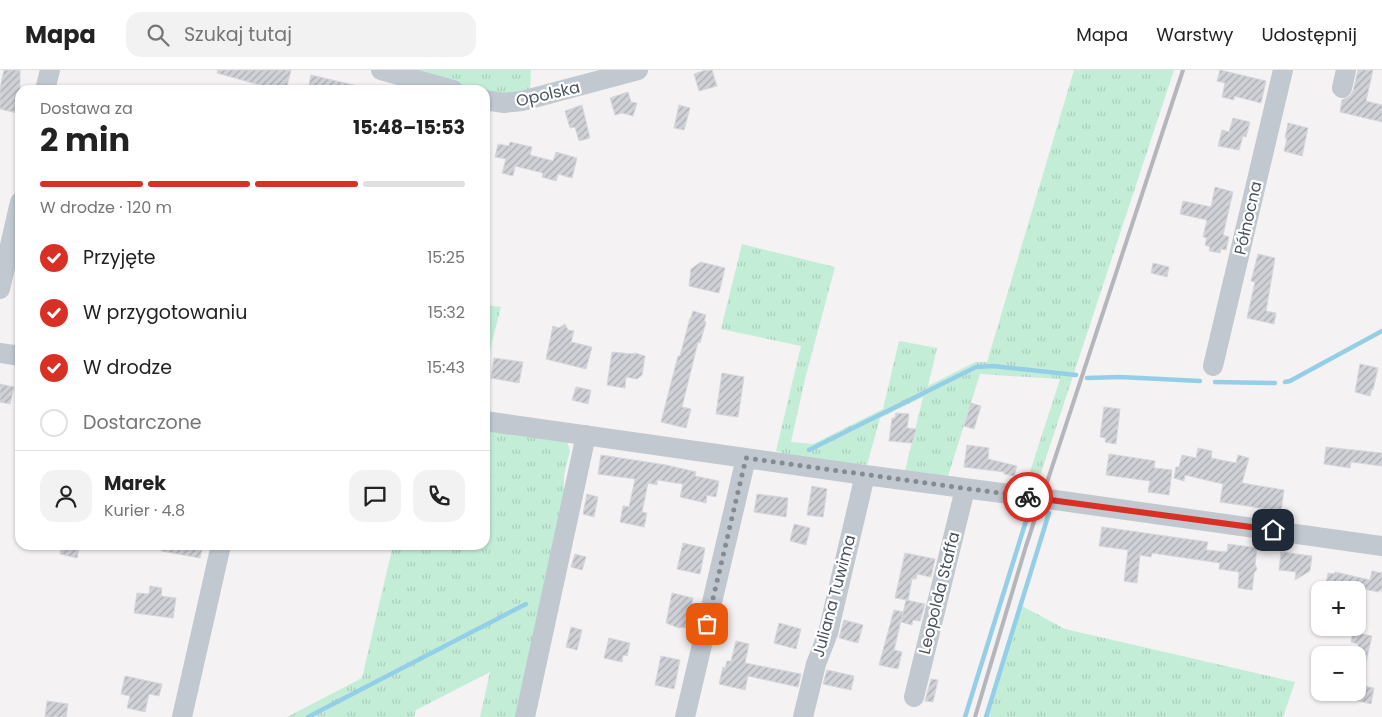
<!DOCTYPE html>
<html lang="pl">
<meta charset="utf-8">
<style>
:root{--surface:#fff;--page:#f2f2f2;--text:#222;--muted:#767676;--line:#e0e0e0;--accent:#d93025}
body{margin:0;font-family:Poppins,sans-serif;background:var(--page);color:var(--text);height:100vh;display:flex;flex-direction:column;font-size:19px;white-space:nowrap}
*{box-sizing:border-box;margin:0}
p{font-size:16px;color:var(--muted)}
.icon{flex:none;width:28px;height:28px;fill:none;stroke:currentColor;stroke-width:2;stroke-linecap:round;stroke-linejoin:round}
.map{position:relative;flex:1;overflow:hidden}
.drawer{position:absolute;left:15px;top:15px;width:475px;height:465px;display:flex;flex-direction:column;background:var(--surface);border-radius:15px;box-shadow:0 1px 4px #0004}
.drawer>*{flex:none}
.controls{position:absolute;left:1311px;top:511px;display:grid;gap:10px}
.controls a{display:grid;place-items:center;width:55px;height:55px;border-radius:10px;background:var(--surface);box-shadow:0 1px 4px #0004;font-size:25px}
.pin{position:absolute;display:grid;place-items:center;width:42px;height:42px;color:#fff;margin:-21px;border-radius:10px;box-shadow:0 2px 8px #0006}
.courier{position:absolute;display:grid;place-items:center;width:50px;height:50px;margin:-25px;border:4px solid #d93025;border-radius:50%;background:#fff;color:#222;box-shadow:0 1px 6px #0007}
.overview em{font-style:normal;font-weight:700}
.overview div{display:flex;flex-direction:column-reverse}
.overview{display:flex;align-items:center;justify-content:space-between;height:85px;padding:0 25px}
h1{font-size:32px;font-weight:700;line-height:38px}
.bar{display:grid;grid-template-columns:repeat(4,1fr);gap:8px 5px;align-content:center;height:60px;padding:0 25px}
.bar i{height:6px;border-radius:4px;background:var(--line)}
.bar .selected{background:var(--accent)}
.bar p{grid-column:span 4}
.line{display:flex;align-items:center;gap:12px;padding:0 25px;border-top:1px solid var(--line)}
.line div{flex:1}
.round{display:grid;place-items:center;flex:none;width:52px;height:52px;border-radius:15px;background:var(--page)}
ol{padding:0 25px;list-style:none}
li{display:flex;align-items:center;gap:15px;height:55px}
li p{margin-inline-start:auto}
li .icon{padding:5px;border-radius:50%;background:var(--accent);color:#fff;stroke-width:4}
li:last-child{color:var(--muted)}
li i{width:28px;height:28px;border:2px solid var(--line);border-radius:50%}
header{display:flex;align-items:center;gap:30px;box-sizing:border-box;height:70px;padding:0 25px;background:var(--surface);border-bottom:1px solid var(--line)}
header strong{font-size:24px}
nav{display:flex;gap:28px;margin-inline-start:auto;font-size:18px}
.search{width:350px;height:45px;background:var(--page);display:flex;align-items:center;gap:12px;box-sizing:border-box;padding:0 18px;border-radius:15px;color:var(--muted);font-size:19px}
.map>svg:first-child{display:block}
.grass{fill:url(#grass-tufts)}
.lines{fill:none;stroke-linecap:round;stroke-linejoin:round}
.stream{stroke:#94cfe7;stroke-width:4.5}
.building{fill:url(#building-hatch);stroke:#d6d7dc}
.minor{stroke:#c1c8cf;stroke-width:20}
.rail{stroke:#b4b6bb;stroke-width:4}
.done{stroke:#868b92;stroke-width:5;stroke-dasharray:0 9}
.route{stroke:#d93025;stroke-width:6}
.labels{text-anchor:middle;dominant-baseline:central;stroke-width:4.5;stroke-linejoin:round;paint-order:stroke}
.street-label{font-size:16px;fill:#4a535e;stroke:#fff}
</style>
<header>
<strong>Mapa</strong>
<div class="search"><svg class="icon" aria-label="search" viewBox="0 0 24 24"><circle cx="10" cy="10" r="6"/><path d="M15 15l6 6"/></svg>Szukaj tutaj</div>
<nav><a>Mapa</a><a>Warstwy</a><a>Udostępnij</a></nav>
</header>
<div class="map">
<svg width="1382" height="647" viewBox="0 0 1382 647">
<defs>
<pattern id="grass-tufts" width="24" height="20" patternUnits="userSpaceOnUse" patternTransform="scale(1.25)"><rect width="24" height="20" fill="#c4edd8"/><path d="M3 7l-1-3M5 7V3M7 7l1-3M15 17l-1-3M17 17v-4M19 17l1-3" fill="none" stroke="#aacdbc"/></pattern>
<pattern id="building-hatch" width="6" height="6" patternUnits="userSpaceOnUse" patternTransform="scale(1.25)"><rect width="6" height="6" fill="#cfd1d6"/><path d="M-1 1l2-2M0 6l6-6M5 7l2-2" fill="none" stroke="#aaacb1"/></pattern>
</defs>
<rect width="100%" height="100%" fill="#f4f2f2"/>
<path class="grass" d="M400 0H531L530 21 485 25V20H469Z
M1074 0H1174L1037 415 1026 414 1060 309 980 304 948 406 905 401 923 327 880 348 867 395 791 386 776 381 801 276 721 259 742 174 835 197 805 309 791 372 813 374 883 339 899 271 937 278 928 316 975 292H987Z
M485 235 501 237 485 300Z
M485 357 567 371 570 381 564 405V439L516 647H480L490 602 416 640 414 647H287L362 608 393 475H485Z
M1020 535 1065 559 1295 612 1283 647H986Z"/>
<g class="lines">
<path class="stream" d="M1087 308 1120 307 1200 311
M1215 312 1275 313
M1285 312 1290 311 1382 261
M809 380 976 297 993 296 1076 305
M308 647 526 534
M965 647 1030 438
M986 647 1049 443"/>
</g>
<path class="building" d="M4 0H20V31L17 43 0 39V18Z
M218 0H291L286 20H267V17L217 3Z
M706 0H712L717 16 699 21 694 4Z
M1220 0 1266 11 1261 33 1234 26V30L1222 27 1225 13 1217 11Z
M1358 0H1373L1366 31 1382 35V52L1340 42 1342 30 1350 26 1353 21Z
M311 5 358 16 357 20H308Z
M628 22 631 32 637 33 633 46 622 43 615 45 610 28Z
M582 35 590 68 579 71 575 57 570 58 565 41Z
M679 35 690 38 684 60 674 58Z
M1233 48 1250 52 1246 67 1243 66 1239 80 1218 76 1222 60 1229 62Z
M1288 53 1308 58 1302 86 1284 81 1287 69 1285 68Z
M510 72 532 77 530 85 553 91 556 82 577 88 572 108 558 104 556 111 542 107 543 103 515 96 513 106 502 103 506 89 495 87 498 74 509 76Z
M1215 117 1233 122 1223 165 1229 167 1226 180 1221 179 1220 183 1209 181 1210 177 1205 175 1207 168 1203 167 1207 150 1180 144 1183 131 1211 137Z
M1258 184 1275 188 1266 241 1276 243 1274 254 1247 248 1255 212 1251 211Z
M701 192 725 198 719 223 689 216 691 199Z
M1153 193 1169 197 1167 207 1151 203Z
M693 241 706 245 704 251 706 252 700 273 698 272 682 337 691 339 686 358 661 352 678 286H680L690 248H691Z
M565 254 568 260 574 261 571 272 592 277 586 299 546 289 553 256 559 258Z
M612 282 632 284 635 283 645 286 642 305 637 309 626 307 625 318 607 315Z
M494 288 523 292 519 313 491 308Z
M1360 294 1378 298 1373 320 1372 319 1370 326 1355 322Z
M722 303 744 307 738 347 716 344Z
M0 314 14 317 10 334 0 332Z
M576 317 591 320 588 334 572 330Z
M971 333 981 336 974 359 964 356Z
M1104 337 1120 339 1116 374 1105 372 1106 368 1100 367Z
M896 343 909 344 907 358 916 359 912 373 889 371 892 348H895Z
M967 375 989 378 988 389 1017 396 1014 406 1004 404V402L964 397Z
M1326 377 1382 383V396L1351 392 1350 398 1324 394Z
M1198 378 1212 381 1211 388 1236 393 1238 385 1249 388 1242 413 1284 420 1281 441 1220 432 1223 414 1185 405 1184 411 1174 408 1176 397H1179L1182 385 1196 388Z
M1109 384 1155 391 1154 398 1172 400 1169 425 1148 422 1150 411 1106 405Z
M601 385 666 395 696 402 695 406 719 411 716 427 707 425 706 433 680 427 683 414 657 410V415L648 413 642 442 647 443 644 457 620 452 623 436 629 437 635 409 598 404Z
M812 416 827 419 823 447 807 445Z
M587 424 598 427 594 447 583 444Z
M757 424 788 428 786 447 754 442Z
M794 454 810 458 806 475 790 471Z
M1102 457 1208 472 1206 480 1227 482 1228 474 1257 478 1255 494 1257 499 1254 503 1252 520 1238 518 1239 502 1219 499 1220 493 1152 483 1151 487 1140 485 1137 513 1124 511 1128 480 1099 476Z
M683 473 705 478 700 504 677 499Z
M62 475H80L77 488 60 484Z
M162 475H203L200 488 161 481Z
M1281 482 1312 486 1310 501 1295 510 1296 502 1279 500Z
M905 483 935 489 931 507 917 504 916 509H912L908 530 895 528Z
M575 484 586 487 582 500 571 497Z
M1372 501 1382 503V521L1379 520V522L1348 516 1347 520H1325L1328 503 1334 504 1335 502 1370 510Z
M150 516 162 518 161 526 176 528 173 548 134 543 137 523 149 524Z
M672 523 693 528 687 558 681 557 679 558 666 553Z
M906 530 925 534 920 551 913 550 912 555 901 552Z
M894 540 903 542 894 580 902 582 898 599 879 595Z
M844 550 863 555 858 573 839 568Z
M779 553 801 559 796 579 774 573Z
M571 557 582 560 577 580 566 577Z
M1353 562 1372 566 1362 608H1358V574L1351 572Z
M609 568 630 573 627 586 623 585 622 592 604 588Z
M736 571 749 574 745 593 801 604 798 617 748 606 745 620 719 614 723 597 725 598 727 591H731Z
M661 586 680 590 674 619 655 615Z
M827 600 854 606 851 620 823 614Z
M125 606 162 614 159 626 149 624 145 642 127 638 130 626 121 624Z
M931 609 938 610 933 632 925 631Z
M1364 616 1374 618 1371 634 1354 630 1355 623Z
M47 631 68 634 66 647H45Z"/>
<g class="lines">
<path class="minor" d="M381 0 453 20
M1342 18 1346 0
M45 20 50 0
M485 30 504 33 522 31 638 0
M0 219 20 132
M0 283 20 286
M1213 296 1283 0
M485 351 865 405 1048 429 1382 476
M914 627 965 419
M182 647 221 475
M525 647 586 365
M685 647 746 388
M803 647 816 594 828 563 865 405"/>
<path class="rail" d="M975 647 1026 476 1183 0"/>
</g>
<g class="lines">
<path class="done" d="M707 554 746 388 1028 427"/>
<path class="route" d="M1028 427 1273 460"/>
</g>
<g class="labels">
<g class="street-label">
<text transform="translate(548 24) rotate(-13)">Opolska</text>
<text transform="translate(1248 148) rotate(-77)">Północna</text>
<text transform="translate(939 523) rotate(-76)">Leopolda Staffa</text>
<text transform="translate(834 526) rotate(-75)">Juliana Tuwima</text>
</g>
</g>
</svg>
<div class="controls">
<a>+</a>
<a>−</a>
</div>
<div class="pin" style="left:707px;top:554px;background:#ea580c"><svg class="icon" aria-label="bag" viewBox="0 0 24 24"><path d="M5 8h14l-1 12H6zM9 8a3 3 0 0 1 6 0"/></svg></div>
<div class="pin" style="left:1273px;top:460px;background:#1f2937"><svg class="icon" aria-label="home" viewBox="0 0 24 24"><path d="M3 11l9-7 9 7M6 9v11h12V9"/></svg></div>
<div class="courier" style="left:1028px;top:427px"><svg class="icon" aria-label="bike" viewBox="0 0 24 24"><circle cx="6" cy="16" r="4"/><circle cx="18" cy="16" r="4"/><path d="M6 16l4-8h5l3 8M10 8l3 8H6M13 5h3"/></svg></div>
<section class="drawer">
<div class="overview"><div><h1>2 min</h1><p>Dostawa za</p></div><em>15:48–15:53</em></div>
<div class="bar"><i class="selected"></i><i class="selected"></i><i class="selected"></i><i></i><p>W drodze · 120 m</p></div>
<ol>
<li><svg class="icon" aria-label="check" viewBox="0 0 24 24"><path d="M5 12l5 5 9-10"/></svg>Przyjęte<p>15:25</p></li>
<li><svg class="icon" aria-label="check" viewBox="0 0 24 24"><path d="M5 12l5 5 9-10"/></svg>W przygotowaniu<p>15:32</p></li>
<li><svg class="icon" aria-label="check" viewBox="0 0 24 24"><path d="M5 12l5 5 9-10"/></svg>W drodze<p>15:43</p></li>
<li><i></i>Dostarczone</li>
</ol>
<div class="line" style="height:90px"><a class="round"><svg class="icon" aria-label="person" viewBox="0 0 24 24"><circle cx="12" cy="8" r="4"/><path d="M4 21q1-7 8-7t8 7"/></svg></a><div><b>Marek</b><p>Kurier · 4.8</p></div><a class="round"><svg class="icon" aria-label="chat" viewBox="0 0 24 24"><path d="M4 5h16v11H9l-5 4z"/></svg></a><a class="round"><svg class="icon" aria-label="phone" viewBox="0 0 24 24"><path d="M5 4h4l2 5-3 2q2 4 5 5l2-3 5 2v4C11 20 4 13 5 4z"/></svg></a></div>
</section>
</div>
